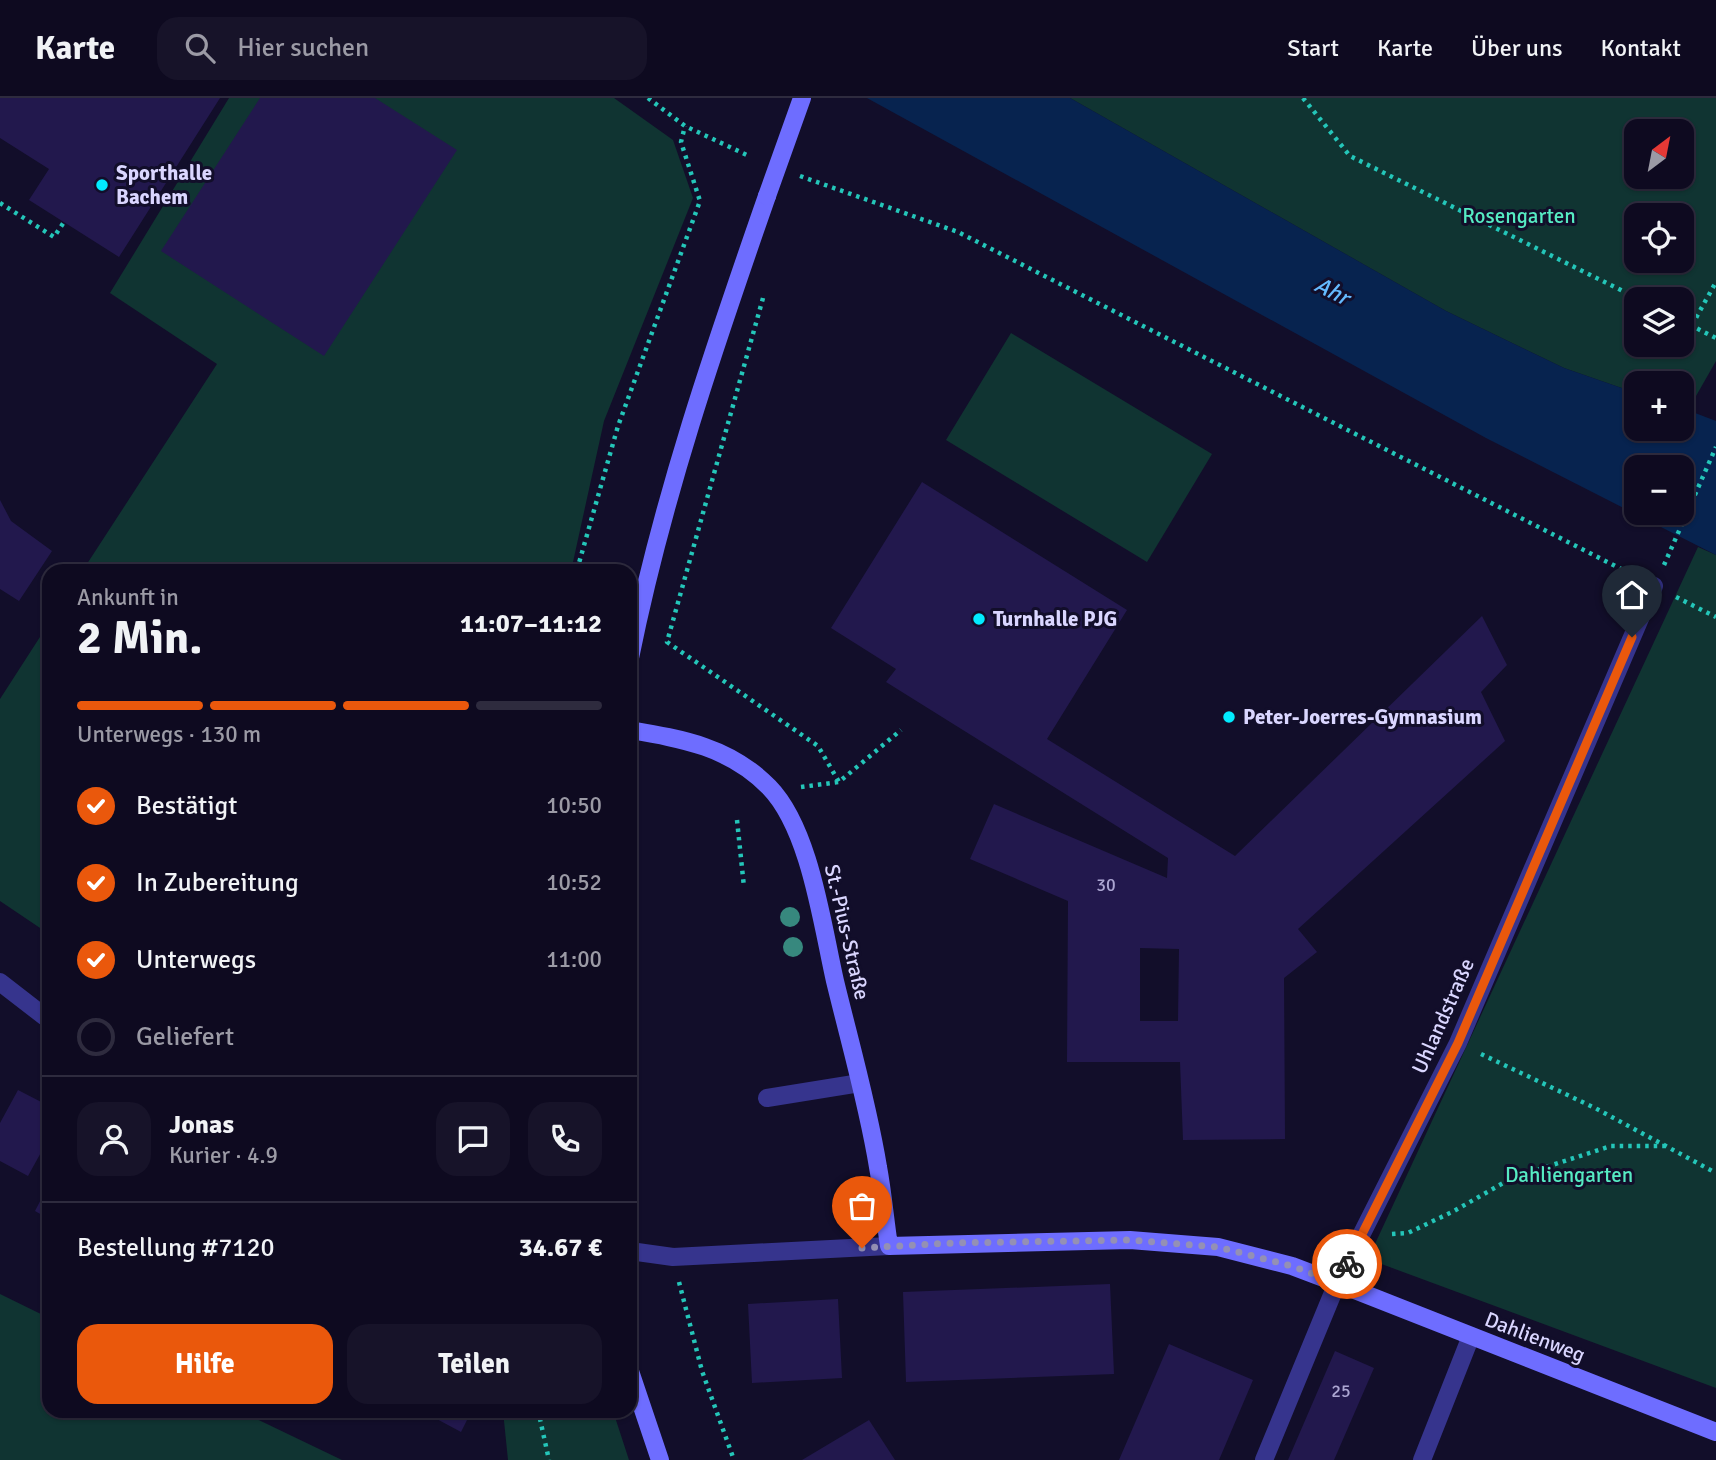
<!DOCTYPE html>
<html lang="de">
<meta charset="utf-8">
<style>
:root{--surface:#0e0a20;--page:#171329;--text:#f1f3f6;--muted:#9b9aa5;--line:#2e2b3e;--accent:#ea580c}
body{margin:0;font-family:Signika,sans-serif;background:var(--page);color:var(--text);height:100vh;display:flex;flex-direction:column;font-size:26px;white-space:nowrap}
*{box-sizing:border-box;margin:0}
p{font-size:23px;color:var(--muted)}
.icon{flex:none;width:38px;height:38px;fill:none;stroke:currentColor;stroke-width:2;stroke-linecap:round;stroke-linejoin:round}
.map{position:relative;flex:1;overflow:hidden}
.side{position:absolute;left:42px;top:466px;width:595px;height:854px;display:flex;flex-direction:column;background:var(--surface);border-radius:21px;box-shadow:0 2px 5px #0004,0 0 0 2px var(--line)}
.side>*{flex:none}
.needle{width:46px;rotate:32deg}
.controls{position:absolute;left:1624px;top:21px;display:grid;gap:14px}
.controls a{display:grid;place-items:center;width:70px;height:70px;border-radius:14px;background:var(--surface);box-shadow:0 2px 5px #0004,0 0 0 2px var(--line);font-size:35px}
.pin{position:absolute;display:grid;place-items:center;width:60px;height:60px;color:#fff;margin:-72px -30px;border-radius:50% 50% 50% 0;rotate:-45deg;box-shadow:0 0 7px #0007}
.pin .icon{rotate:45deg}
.courier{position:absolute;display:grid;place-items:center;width:70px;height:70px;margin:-35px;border:5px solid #ea580c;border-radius:50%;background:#fff;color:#222;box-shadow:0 2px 9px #0007}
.overview em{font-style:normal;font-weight:700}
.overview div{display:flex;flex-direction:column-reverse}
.overview{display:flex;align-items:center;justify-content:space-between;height:119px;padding:0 35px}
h1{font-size:46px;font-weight:700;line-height:52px}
.bar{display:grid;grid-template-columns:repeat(4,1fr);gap:10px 7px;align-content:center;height:84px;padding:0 35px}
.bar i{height:9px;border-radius:5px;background:var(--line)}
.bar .on{background:var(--accent)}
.bar p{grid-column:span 4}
.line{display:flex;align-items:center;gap:18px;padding:0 35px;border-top:2px solid var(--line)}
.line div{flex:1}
.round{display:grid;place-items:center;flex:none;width:74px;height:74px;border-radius:21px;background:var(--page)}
ol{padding:0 35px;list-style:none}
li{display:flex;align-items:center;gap:21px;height:77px}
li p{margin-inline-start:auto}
li .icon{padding:7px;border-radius:50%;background:var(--accent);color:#fff;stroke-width:4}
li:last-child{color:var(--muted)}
li i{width:38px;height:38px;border:4px solid var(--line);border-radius:50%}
.button{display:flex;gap:14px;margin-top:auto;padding:14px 35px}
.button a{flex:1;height:80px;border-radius:21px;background:var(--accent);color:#fff;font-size:28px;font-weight:700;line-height:80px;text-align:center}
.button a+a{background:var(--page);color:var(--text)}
header{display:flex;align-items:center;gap:42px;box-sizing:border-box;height:98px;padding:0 35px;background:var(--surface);border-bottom:2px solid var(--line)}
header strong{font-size:33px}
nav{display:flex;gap:38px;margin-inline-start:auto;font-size:24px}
.search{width:490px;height:63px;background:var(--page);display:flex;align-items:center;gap:18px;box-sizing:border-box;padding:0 24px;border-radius:21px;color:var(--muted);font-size:26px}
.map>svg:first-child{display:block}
.green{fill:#103432;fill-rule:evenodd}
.water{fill:#07234f;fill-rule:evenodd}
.building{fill:#22184d;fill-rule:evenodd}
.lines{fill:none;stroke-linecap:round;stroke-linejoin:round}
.path{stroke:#24c6b9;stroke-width:4.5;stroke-dasharray:3.5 5;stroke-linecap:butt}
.lane{stroke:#36348d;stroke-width:18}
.street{stroke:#36348d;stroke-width:18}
.secondary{stroke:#6e6dff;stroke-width:18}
.secondary-bridge{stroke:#6e6dff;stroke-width:18}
.tree{fill:#37887e}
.done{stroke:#9490b4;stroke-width:7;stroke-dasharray:0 12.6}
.route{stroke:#ea580c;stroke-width:9}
.poi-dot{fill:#02ebff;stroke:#120e2a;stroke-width:2.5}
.labels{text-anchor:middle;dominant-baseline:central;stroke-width:6;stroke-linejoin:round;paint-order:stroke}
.number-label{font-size:18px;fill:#aca6d2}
.poi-label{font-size:21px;font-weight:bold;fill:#dad6ff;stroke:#120e2a;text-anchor:start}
.park-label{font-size:21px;fill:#56ebc3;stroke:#120e2a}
.street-label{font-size:21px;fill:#dad6ff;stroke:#120e2a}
.water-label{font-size:23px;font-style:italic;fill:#64baff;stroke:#120e2a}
</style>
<header>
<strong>Karte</strong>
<div class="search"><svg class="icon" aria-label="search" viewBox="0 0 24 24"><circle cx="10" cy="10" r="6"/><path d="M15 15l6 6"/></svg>Hier suchen</div>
<nav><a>Start</a><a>Karte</a><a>Über uns</a><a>Kontakt</a></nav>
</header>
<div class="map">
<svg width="1716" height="1362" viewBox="0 0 1716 1362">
<rect width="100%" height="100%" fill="#120e2a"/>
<path class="green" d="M229 0H614L673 42 693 100 604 323 573 464 569 472H83L217 266 110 195Z
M1070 0H1716V263L1688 312 1682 310V285H1636V295L1564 270 1446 213ZM1636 33H1682V79H1636ZM1636 117H1682V163H1636ZM1636 201H1682V247H1636Z
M1011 235 1212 356 1147 464 946 342Z
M1698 449 1716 457V1290L1368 1161Z
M49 525V836L0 803V601Z
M0 1196 49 1220V1312L240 1313 342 1362H0Z
M503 1313H613L629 1362H508Z"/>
<path class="water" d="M867 0H1070L1446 213 1564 270 1636 295V331H1682V310L1716 323V457L1486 340ZM1636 369H1682V415H1636Z"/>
<path class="building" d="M0 0H220L119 159 29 102 49 71 0 40Z
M260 0H375L457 52 324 258 161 153Z
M922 384 1127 512 1047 641 1235 758 1482 518 1507 567 1481 594 1505 643 1298 831 1317 854 1284 880 1285 1041 1183 1042 1180 964H1067L1068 803 970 761 994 706 1167 780 1168 760 886 584 896 571 831 530ZM1140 850 1179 851 1178 923H1140Z
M0 402 11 423 52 453 19 503 0 491Z
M18 992 49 1008V1040L28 1078 0 1063V1025Z
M49 1086V1121L35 1113Z
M1110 1186 1114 1276 906 1284 903 1194Z
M838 1201 842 1280 752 1285 748 1206Z
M1169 1246 1253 1282 1219 1362H1119Z
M1335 1253 1374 1270 1334 1362H1288Z
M420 1312H472L461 1334Z
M869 1322 895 1362H802Z"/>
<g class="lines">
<path class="path" d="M648 0 685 28 749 58
M1303 0 1350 58 1639 201
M800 78 958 134 1631 476
M0 105 54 139 64 124
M763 200 667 544 818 648 839 684
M1682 223 1716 240
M1692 227 1716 184
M1664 467 1716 349
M577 472 618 328 700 103 681 44 685 28
M1676 499 1716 519
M801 689 839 684 901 632
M737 722 744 789
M1481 956 1595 1010 1716 1075
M1392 1136 1408 1135 1454 1113 1512 1080 1611 1048H1665
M679 1184 702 1273 734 1362
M538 1312 549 1362"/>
<path class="lane" d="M767 1000 860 985
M1264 1362 1337 1185
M1422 1362 1471 1238"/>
<path class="street" d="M0 884 49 922
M630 1153 673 1159 889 1148
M1337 1185 1458 945 1654 488"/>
<path class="secondary" d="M630 560C662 401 714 250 767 98
M630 632C683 641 730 649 769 689 810 731 822 826 835 883 850 945 868 1007 878 1069 883 1096 885 1122 889 1148L1130 1142 1218 1149 1292 1168 1337 1185 1716 1334
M630 1273 660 1362"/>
<path class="secondary-bridge" d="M767 98 802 0"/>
</g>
<g class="tree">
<circle cx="790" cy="819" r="10"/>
<circle cx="793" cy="849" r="10"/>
</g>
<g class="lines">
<path class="done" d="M862 1150 953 1145 1130 1142 1218 1149 1292 1168 1337 1185 1347 1166"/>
<path class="route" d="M1347 1166 1458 945 1632 539"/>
</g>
<g class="poi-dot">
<circle cx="102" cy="87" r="7"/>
<circle cx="979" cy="521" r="7"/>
<circle cx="1229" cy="619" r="7"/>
</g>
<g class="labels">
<g class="number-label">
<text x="1106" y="787">30</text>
<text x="1341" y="1293">25</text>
</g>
<g class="poi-label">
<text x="116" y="75">Sporthalle<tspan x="116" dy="24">Bachem</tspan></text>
<text x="993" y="521">Turnhalle PJG</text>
<text x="1243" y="619">Peter-Joerres-Gymnasium</text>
</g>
<g class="park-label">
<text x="1519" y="118">Rosengarten</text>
<text x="1569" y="1077">Dahliengarten</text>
</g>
<g class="street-label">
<text transform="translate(847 834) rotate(77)">St.-Pius-Straße</text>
<text transform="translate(1443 918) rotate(-66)">Uhlandstraße</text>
<text transform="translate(1535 1239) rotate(21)">Dahlienweg</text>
</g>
<g class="water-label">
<text transform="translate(1332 193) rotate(27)">Ahr</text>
</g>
</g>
</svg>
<div class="controls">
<a><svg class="needle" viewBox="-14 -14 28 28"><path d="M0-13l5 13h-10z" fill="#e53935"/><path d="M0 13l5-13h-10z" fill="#9b9aa5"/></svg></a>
<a><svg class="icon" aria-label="locate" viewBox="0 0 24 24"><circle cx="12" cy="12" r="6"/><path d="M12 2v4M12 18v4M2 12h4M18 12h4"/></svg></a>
<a><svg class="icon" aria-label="layers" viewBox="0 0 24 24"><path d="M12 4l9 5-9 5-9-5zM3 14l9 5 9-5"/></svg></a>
<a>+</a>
<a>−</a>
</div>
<div class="pin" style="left:862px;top:1150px;background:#ea580c"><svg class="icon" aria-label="bag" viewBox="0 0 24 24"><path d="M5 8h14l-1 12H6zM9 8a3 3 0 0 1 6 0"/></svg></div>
<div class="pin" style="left:1632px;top:539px;background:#1f2937"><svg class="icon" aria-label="home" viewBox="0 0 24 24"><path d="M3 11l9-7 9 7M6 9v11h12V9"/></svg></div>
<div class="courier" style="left:1347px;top:1166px"><svg class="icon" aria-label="bike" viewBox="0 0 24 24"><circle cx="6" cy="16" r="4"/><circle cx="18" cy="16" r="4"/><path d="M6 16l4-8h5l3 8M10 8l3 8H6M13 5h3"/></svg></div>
<section class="side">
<div class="overview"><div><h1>2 Min.</h1><p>Ankunft in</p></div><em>11:07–11:12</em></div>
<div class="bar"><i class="on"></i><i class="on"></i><i class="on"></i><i></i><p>Unterwegs · 130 m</p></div>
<ol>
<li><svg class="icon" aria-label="check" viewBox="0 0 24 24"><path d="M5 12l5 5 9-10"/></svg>Bestätigt<p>10:50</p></li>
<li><svg class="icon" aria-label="check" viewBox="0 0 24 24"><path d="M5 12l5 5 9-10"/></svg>In Zubereitung<p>10:52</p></li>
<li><svg class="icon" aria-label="check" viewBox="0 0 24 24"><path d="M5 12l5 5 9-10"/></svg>Unterwegs<p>11:00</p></li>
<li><i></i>Geliefert</li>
</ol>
<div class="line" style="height:126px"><a class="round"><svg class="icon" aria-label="person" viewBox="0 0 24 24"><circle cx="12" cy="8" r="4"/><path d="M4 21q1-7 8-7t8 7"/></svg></a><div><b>Jonas</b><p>Kurier · 4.9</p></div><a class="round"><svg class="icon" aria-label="chat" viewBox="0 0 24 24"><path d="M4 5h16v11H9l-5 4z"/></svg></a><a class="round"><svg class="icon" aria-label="phone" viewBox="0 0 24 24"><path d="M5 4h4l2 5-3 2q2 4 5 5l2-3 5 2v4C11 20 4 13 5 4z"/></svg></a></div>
<div class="line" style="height:91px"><div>Bestellung #7120</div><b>34.67 €</b></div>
<div class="button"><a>Hilfe</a><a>Teilen</a></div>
</section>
</div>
